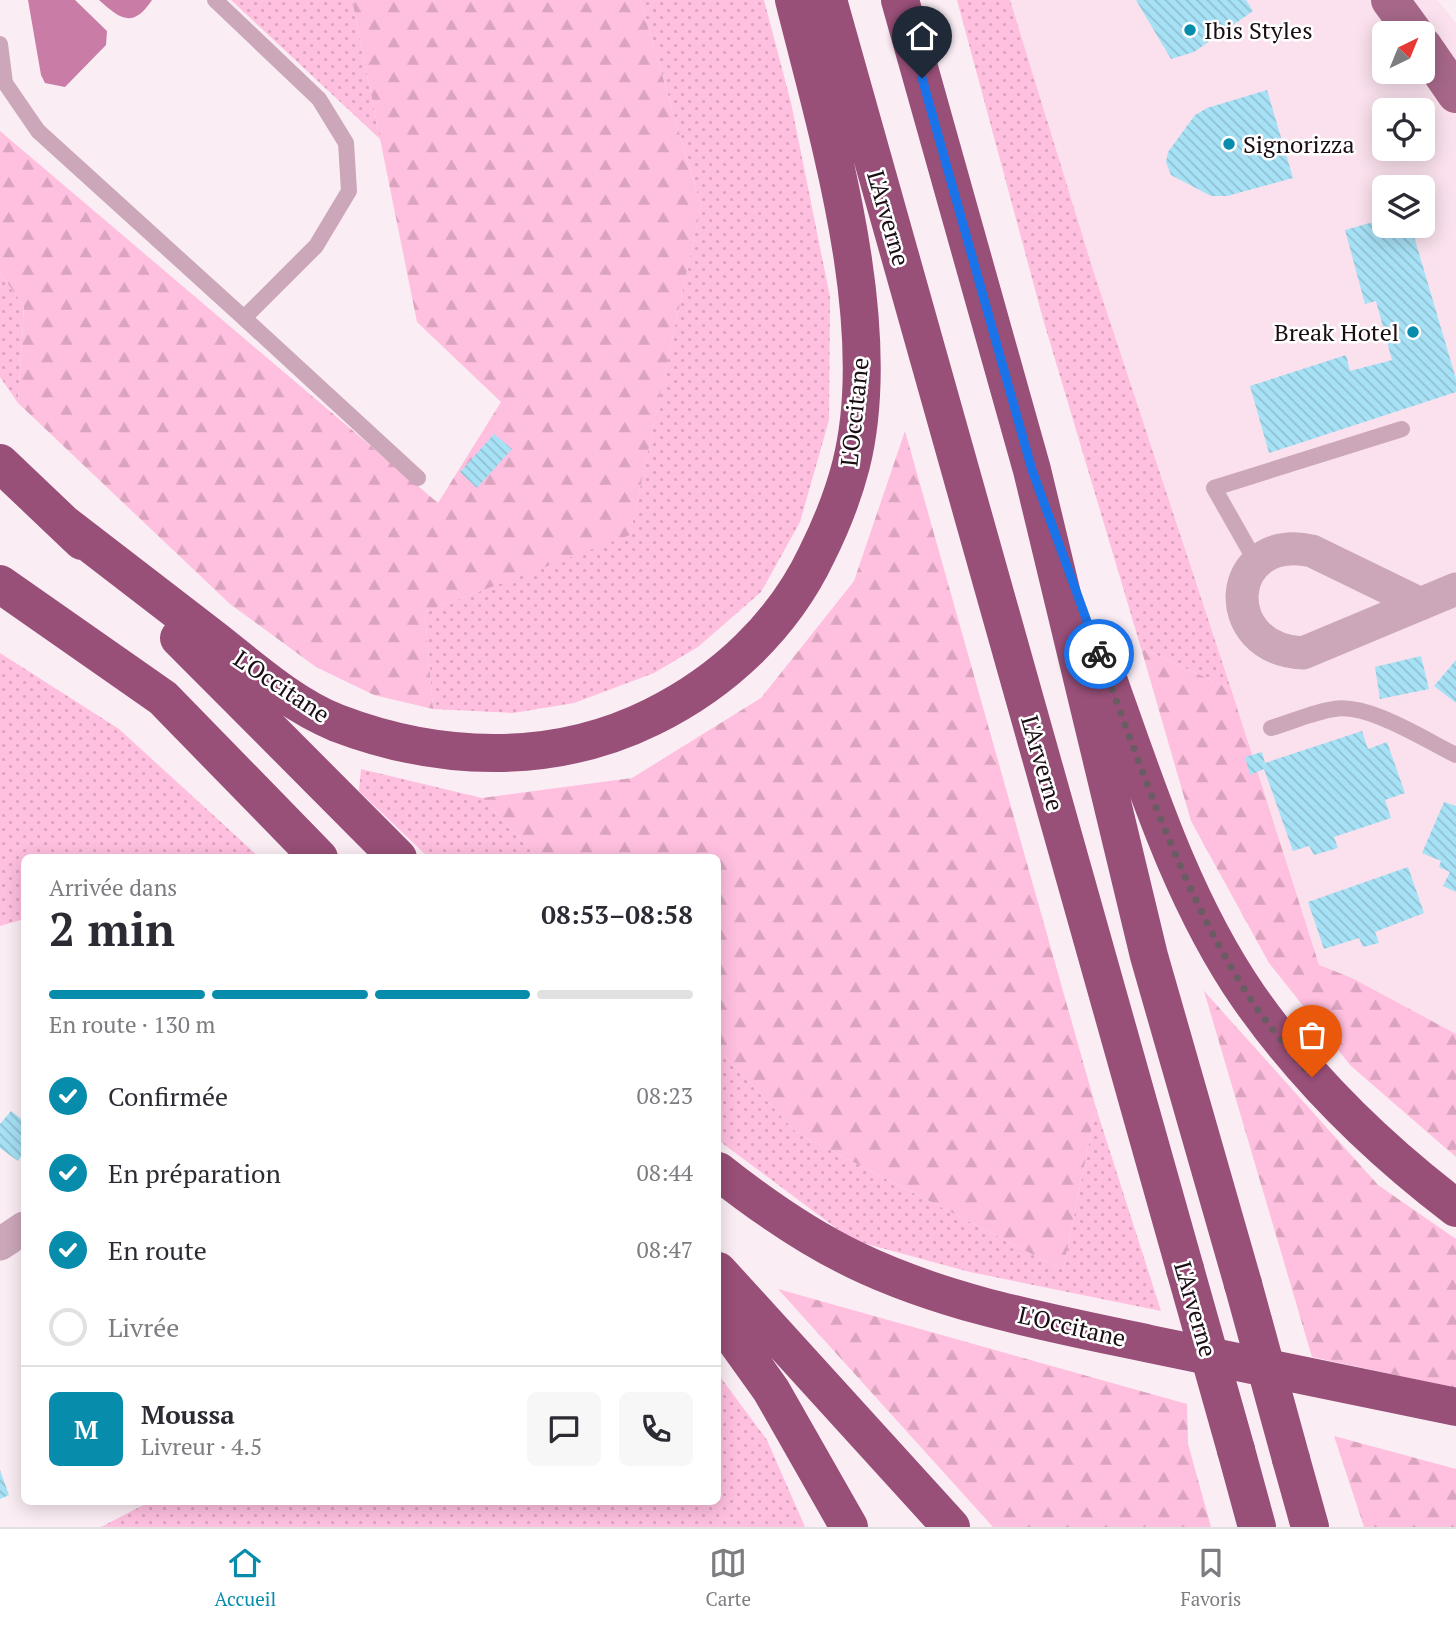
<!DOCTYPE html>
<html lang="fr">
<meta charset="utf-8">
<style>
:root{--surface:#fff;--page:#f7f7f7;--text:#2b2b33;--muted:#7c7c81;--line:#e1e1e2;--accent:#088cac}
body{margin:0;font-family:"PT Serif",serif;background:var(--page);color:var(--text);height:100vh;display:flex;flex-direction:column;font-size:26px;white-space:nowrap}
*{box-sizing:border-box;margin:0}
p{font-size:23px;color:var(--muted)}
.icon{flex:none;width:38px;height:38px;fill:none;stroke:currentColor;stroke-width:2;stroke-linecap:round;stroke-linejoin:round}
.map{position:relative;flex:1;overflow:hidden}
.side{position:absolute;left:21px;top:854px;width:700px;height:651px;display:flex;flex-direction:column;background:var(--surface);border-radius:10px;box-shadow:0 4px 18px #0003}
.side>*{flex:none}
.needle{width:46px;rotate:43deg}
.buttons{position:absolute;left:1372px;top:21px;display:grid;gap:14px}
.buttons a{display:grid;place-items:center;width:63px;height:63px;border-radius:10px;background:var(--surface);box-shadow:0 4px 18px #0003;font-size:35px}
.pin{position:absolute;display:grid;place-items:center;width:60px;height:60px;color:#fff;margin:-72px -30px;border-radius:50% 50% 50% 0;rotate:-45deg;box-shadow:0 0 7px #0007}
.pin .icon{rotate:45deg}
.courier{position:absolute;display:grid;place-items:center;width:70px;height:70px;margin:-35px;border:5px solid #1a73e8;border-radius:50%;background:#fff;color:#222;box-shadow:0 2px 9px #0007}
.head em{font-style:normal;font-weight:800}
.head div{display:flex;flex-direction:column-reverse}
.head{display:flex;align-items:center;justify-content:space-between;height:119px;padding:0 28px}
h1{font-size:46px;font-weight:800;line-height:52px}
.bar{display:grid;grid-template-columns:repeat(4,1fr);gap:10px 7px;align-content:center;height:84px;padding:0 28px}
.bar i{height:9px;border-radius:5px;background:var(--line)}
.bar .on{background:var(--accent)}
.bar p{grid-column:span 4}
.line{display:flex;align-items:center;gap:18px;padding:0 28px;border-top:2px solid var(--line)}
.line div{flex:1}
.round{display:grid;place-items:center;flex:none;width:74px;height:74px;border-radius:10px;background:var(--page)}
ol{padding:0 28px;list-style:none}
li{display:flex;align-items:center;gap:21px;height:77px}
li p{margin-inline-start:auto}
li .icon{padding:7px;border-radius:50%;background:var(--accent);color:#fff;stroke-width:4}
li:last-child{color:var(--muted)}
li i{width:38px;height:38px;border:4px solid var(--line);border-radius:50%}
.tab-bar{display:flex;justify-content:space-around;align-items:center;height:98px;border-top:2px solid var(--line);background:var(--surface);font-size:19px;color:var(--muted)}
.tab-bar a{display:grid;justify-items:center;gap:4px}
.tab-bar .on{color:var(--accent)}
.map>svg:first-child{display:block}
.built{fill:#fae1ed;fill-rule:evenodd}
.grass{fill:url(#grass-dots)}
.forest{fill:url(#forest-firs)}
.water{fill:#c97ca5}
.building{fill:url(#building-back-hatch)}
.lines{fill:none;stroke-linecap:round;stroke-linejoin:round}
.lane{stroke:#cba7b9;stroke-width:16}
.street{stroke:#cba7b9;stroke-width:33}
.primary{stroke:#a66789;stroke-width:38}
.highway{stroke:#984f78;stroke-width:38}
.highway-bridge{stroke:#984f78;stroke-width:38}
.done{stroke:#695c62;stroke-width:7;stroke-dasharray:0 12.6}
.route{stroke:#1a73e8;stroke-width:9}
.poi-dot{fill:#088cac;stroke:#fff;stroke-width:2.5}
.labels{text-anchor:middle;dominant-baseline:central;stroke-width:5;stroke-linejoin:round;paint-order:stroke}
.poi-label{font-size:24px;fill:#1a0e14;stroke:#fff;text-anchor:start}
.street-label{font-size:24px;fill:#1a0e14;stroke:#fff}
</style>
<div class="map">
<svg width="1456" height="1527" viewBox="0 0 1456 1527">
<defs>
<pattern id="grass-dots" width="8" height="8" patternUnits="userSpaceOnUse" patternTransform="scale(1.75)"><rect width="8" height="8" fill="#ffbfdf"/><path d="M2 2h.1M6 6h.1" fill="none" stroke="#daa3be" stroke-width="1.8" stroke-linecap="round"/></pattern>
<pattern id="forest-firs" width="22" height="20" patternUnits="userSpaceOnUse" patternTransform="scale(1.75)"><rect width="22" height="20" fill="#ffbfdf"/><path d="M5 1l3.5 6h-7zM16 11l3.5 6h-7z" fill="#daa3be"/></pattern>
<pattern id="building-back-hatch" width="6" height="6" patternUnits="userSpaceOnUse" patternTransform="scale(1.75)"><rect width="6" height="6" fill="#a7e1f6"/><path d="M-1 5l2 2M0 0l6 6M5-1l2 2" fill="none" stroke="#8fc0d2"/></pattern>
</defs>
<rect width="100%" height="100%" fill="#fbedf4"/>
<path class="built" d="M1010 0H1437L1456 23V1034L1352 978 1319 966 1094 273ZM1384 33H1423V72H1384ZM1384 110H1423V149H1384ZM1384 187H1423V226H1384Z"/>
<path class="grass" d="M231 0H352L380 139Z
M640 0H764L791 103 830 297 829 420 800 522 761 592 698 647 654 673 574 703 513 713 433 709 425 612 630 534 701 206Z
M957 0H1010L1094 273 1231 689 1141 648 1043 319Z
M0 273 24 306 18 403 0 377Z
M0 653 119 729 259 857 24 858V919L0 926Z
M361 769 482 798 537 857H428L359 791Z
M718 1049 797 1133 1063 1270 1096 1108 1161 1311 970 1272 852 1240 718 1140Z
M718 1374 767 1440 805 1527H101L149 1502H718Z"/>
<path class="forest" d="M352 0H640L701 206 630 535 425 612 433 709 374 695 316 667 230 604 18 403 24 306 0 273V131L438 503 501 402 417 322Z
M905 431 1096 1108 1063 1270 797 1133 718 1049V858L537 857 482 798 632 778 761 698 854 581Z
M1141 648 1231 689 1319 965 1352 978 1456 1034V1157L1351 1066 1269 963 1191 821Z
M1204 991 1378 1185 1456 1239V1388L1312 1357Z
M778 1289 1187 1404 1188 1444 1211 1527H993Z
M1334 1436 1456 1469V1527H1364Z"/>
<path class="water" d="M28 0H75L107 31 106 45 65 87 45 83 41 75Z
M99 0H152C133 29 120 19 99 0Z"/>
<path class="building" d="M1136 0H1246L1253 11 1194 52 1171 59Z
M1267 90 1293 178 1227 196H1211L1171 175 1166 162 1168 152 1195 115 1207 108Z
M1384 219V226H1411L1456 379V392L1269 453 1250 386 1346 355 1350 371 1392 360 1376 301 1365 304 1345 230Z
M494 434 512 449 477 488 460 472Z
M1421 656 1429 689 1380 699 1375 667Z
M1456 660V703L1434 686Z
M1362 731 1368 749 1387 742 1405 793 1385 800 1391 818 1334 837 1338 848 1314 855 1309 846 1293 851 1264 769 1250 775 1245 757 1262 752 1265 763Z
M1444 802 1456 806V892L1443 886 1450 872 1439 867 1441 861 1422 853Z
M1408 867 1424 913 1375 932 1379 943 1363 947 1359 938 1324 949 1308 902Z
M11 1111 24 1121V1152L18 1161 0 1148V1124Z
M0 1470 9 1495 0 1499Z"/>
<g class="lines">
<path class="lane" d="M0 44 5 83 38 131 244 318 316 246 349 191 346 143 319 99 215 0
M244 318 418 478
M1256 562 1214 488 1402 429
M1271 728C1292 722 1313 712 1334 709 1369 703 1425 740 1456 755"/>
<path class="street" d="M1421 604 1312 551C1225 532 1216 649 1303 653L1456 589
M0 1244 24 1228"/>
<path class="primary" d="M1390 0 1414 33
M1423 46 1456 94"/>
<path class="highway" d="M828 0 1185 1269
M900 0 1032 470 1149 956 1243 1284
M0 463 82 541
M63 523C114 562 165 601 215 640 253 670 292 705 337 723 439 762 553 766 652 717 723 682 783 626 817 554 831 526 843 496 851 465 886 326 828 136 794 0
M0 584 163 698 319 858
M179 638 398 858
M1094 640C1138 759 1175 890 1248 996 1306 1079 1376 1147 1456 1208
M718 1171C761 1205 805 1236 855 1260 946 1304 1051 1323 1150 1344 1252 1365 1354 1386 1456 1407
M718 1271 951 1527
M718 1316 771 1390 849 1527
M1236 1450 1257 1527
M1291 1459 1310 1527"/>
<path class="highway-bridge" d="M1185 1269 1236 1450
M1243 1284 1291 1459"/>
</g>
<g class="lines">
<path class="done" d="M1099 654C1142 769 1180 887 1246 992 1265 1022 1289 1050 1312 1077"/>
<path class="route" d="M922 78 1032 470 1099 654"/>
</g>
<g class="poi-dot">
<circle cx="1190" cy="30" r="7"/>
<circle cx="1229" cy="144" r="7"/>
<circle cx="1413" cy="332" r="7"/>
</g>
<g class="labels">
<g class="poi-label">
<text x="1204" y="30">Ibis Styles</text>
<text x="1243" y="144">Signorizza</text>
<text x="1399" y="332" text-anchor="end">Break Hotel</text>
</g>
<g class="street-label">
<text transform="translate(889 218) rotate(74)">L'Arverne</text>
<text transform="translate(854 412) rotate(-84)">L'Occitane</text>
<text transform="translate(282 686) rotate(34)">L'Occitane</text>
<text transform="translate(1043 763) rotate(74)">L'Arverne</text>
<text transform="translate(1196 1309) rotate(74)">L'Arverne</text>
<text transform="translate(1072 1326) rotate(13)">L'Occitane</text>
</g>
</g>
</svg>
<div class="buttons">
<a><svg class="needle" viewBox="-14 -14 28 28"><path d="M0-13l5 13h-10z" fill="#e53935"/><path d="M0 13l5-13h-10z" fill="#7c7c81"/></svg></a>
<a><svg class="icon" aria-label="locate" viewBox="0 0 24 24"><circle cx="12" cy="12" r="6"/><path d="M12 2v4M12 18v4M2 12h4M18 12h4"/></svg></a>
<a><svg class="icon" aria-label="layers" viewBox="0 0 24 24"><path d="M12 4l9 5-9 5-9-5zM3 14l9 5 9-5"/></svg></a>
</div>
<div class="pin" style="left:1312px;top:1077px;background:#ea580c"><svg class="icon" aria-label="bag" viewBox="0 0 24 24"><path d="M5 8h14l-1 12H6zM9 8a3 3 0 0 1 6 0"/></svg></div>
<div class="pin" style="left:922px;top:78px;background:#1f2937"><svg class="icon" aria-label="home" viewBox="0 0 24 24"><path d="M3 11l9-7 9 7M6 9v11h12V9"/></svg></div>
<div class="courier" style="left:1099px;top:654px"><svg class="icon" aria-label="bike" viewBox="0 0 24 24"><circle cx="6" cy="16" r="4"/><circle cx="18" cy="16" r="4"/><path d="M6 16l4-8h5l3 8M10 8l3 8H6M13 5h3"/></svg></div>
<section class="side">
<div class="head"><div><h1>2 min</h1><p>Arrivée dans</p></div><em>08:53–08:58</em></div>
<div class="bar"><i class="on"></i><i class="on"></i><i class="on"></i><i></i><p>En route · 130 m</p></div>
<ol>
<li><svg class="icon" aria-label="check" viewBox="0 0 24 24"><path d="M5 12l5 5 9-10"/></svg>Confirmée<p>08:23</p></li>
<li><svg class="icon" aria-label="check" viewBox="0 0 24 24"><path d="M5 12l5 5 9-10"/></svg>En préparation<p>08:44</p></li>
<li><svg class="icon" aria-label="check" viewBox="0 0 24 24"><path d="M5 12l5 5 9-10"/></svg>En route<p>08:47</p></li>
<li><i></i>Livrée</li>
</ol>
<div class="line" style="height:126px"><b class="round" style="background:var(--accent);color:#fff">M</b><div><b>Moussa</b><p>Livreur · 4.5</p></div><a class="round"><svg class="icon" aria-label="chat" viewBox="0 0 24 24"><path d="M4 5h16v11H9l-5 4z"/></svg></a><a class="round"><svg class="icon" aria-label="phone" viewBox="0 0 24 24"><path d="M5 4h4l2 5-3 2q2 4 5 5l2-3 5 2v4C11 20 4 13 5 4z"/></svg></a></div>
</section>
</div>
<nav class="tab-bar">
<a class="on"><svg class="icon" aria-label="home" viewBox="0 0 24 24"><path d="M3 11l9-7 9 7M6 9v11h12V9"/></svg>Accueil</a>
<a><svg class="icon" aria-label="map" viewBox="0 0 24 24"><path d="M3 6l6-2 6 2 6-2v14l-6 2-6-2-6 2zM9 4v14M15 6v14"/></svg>Carte</a>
<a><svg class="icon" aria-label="saved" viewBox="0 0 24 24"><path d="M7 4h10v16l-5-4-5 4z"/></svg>Favoris</a>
</nav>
